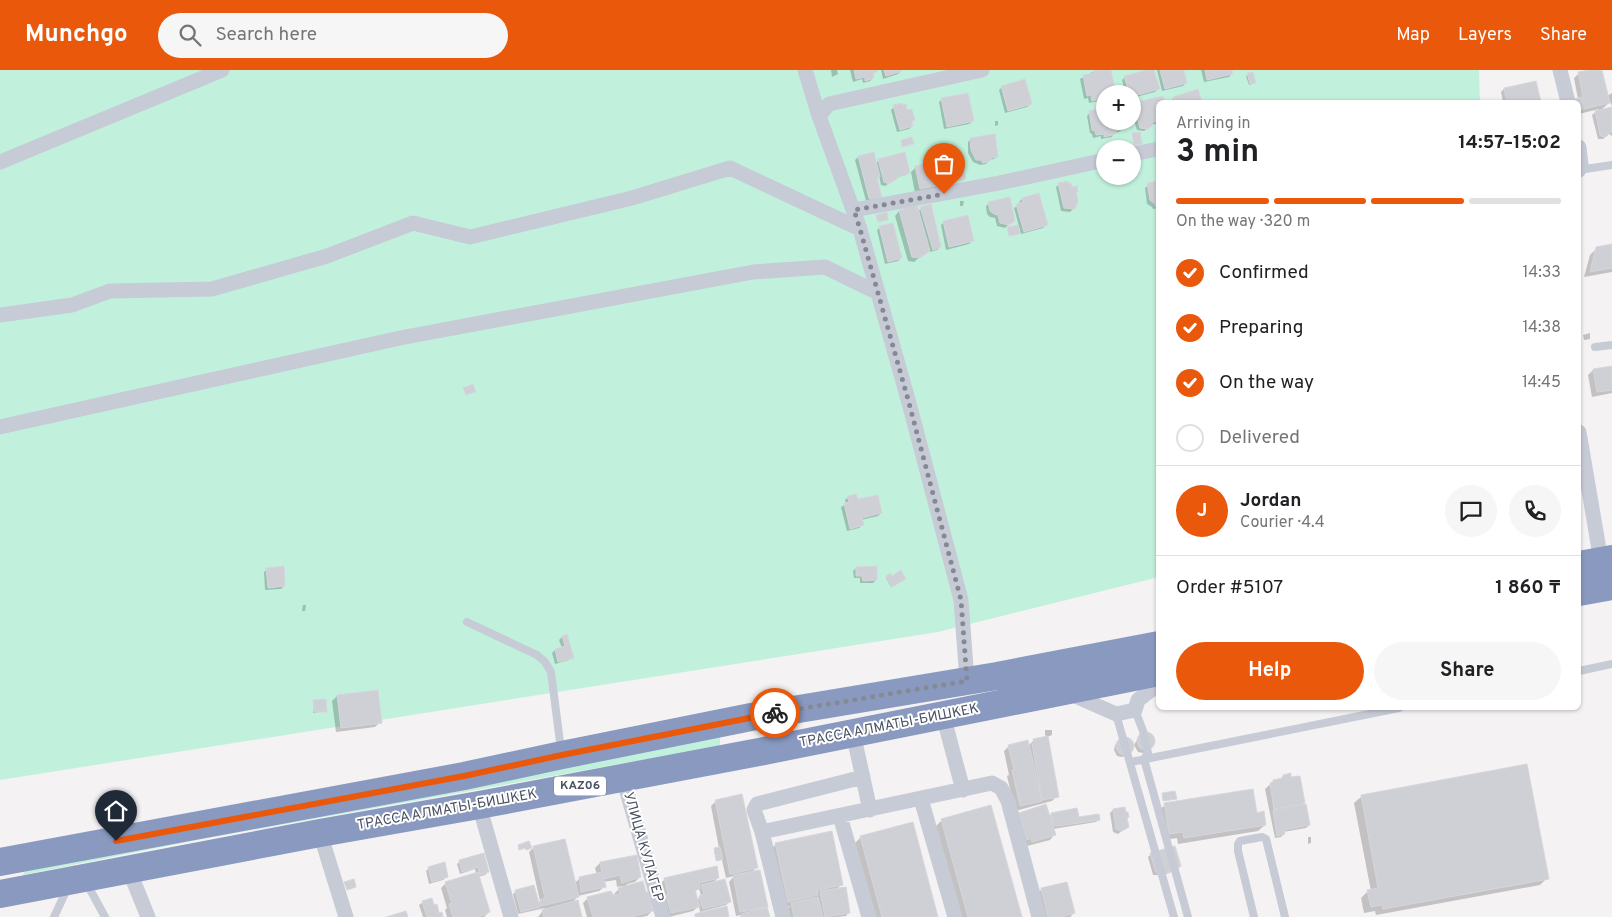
<!DOCTYPE html>
<meta charset="utf-8">
<style>
:root{--surface:#fff;--page:#f6f6f6;--text:#202124;--muted:#757577;--line:#e0e0e0;--accent:#ea580c}
body{margin:0;font-family:Overpass,sans-serif;background:var(--page);color:var(--text);height:100vh;display:flex;flex-direction:column;font-size:19px;white-space:nowrap}
*{box-sizing:border-box;margin:0}
p{font-size:16px;color:var(--muted)}
.icon{flex:none;width:28px;height:28px;fill:none;stroke:currentColor;stroke-width:2;stroke-linecap:round;stroke-linejoin:round}
.map{position:relative;flex:1;overflow:hidden}
.sheet{position:absolute;left:1156px;top:30px;width:425px;height:610px;display:flex;flex-direction:column;background:var(--surface);border-radius:8px;box-shadow:0 1px 4px #0004}
.sheet>*{flex:none}
.fabs{position:absolute;left:1096px;top:15px;display:grid;gap:10px}
.fabs a{display:grid;place-items:center;width:45px;height:45px;border-radius:50%;background:var(--surface);box-shadow:0 1px 4px #0004;font-size:25px}
.pin{position:absolute;display:grid;place-items:center;width:42px;height:42px;color:#fff;margin:-51px -21px;border-radius:50% 50% 50% 0;rotate:-45deg;box-shadow:0 0 5px #0007}
.pin .icon{rotate:45deg}
.courier{position:absolute;display:grid;place-items:center;width:50px;height:50px;margin:-25px;border:4px solid #ea580c;border-radius:50%;background:#fff;color:#222;box-shadow:0 1px 6px #0007}
.overview em{font-style:normal;font-weight:700}
.overview div{display:flex;flex-direction:column-reverse}
.overview{display:flex;align-items:center;justify-content:space-between;height:85px;padding:0 20px}
h1{font-size:32px;font-weight:700;line-height:38px}
.bar{display:grid;grid-template-columns:repeat(4,1fr);gap:8px 5px;align-content:center;height:60px;padding:0 20px}
.bar i{height:6px;border-radius:4px;background:var(--line)}
.bar .current{background:var(--accent)}
.bar p{grid-column:span 4}
.line{display:flex;align-items:center;gap:12px;padding:0 20px;border-top:1px solid var(--line)}
.line div{flex:1}
.round{display:grid;place-items:center;flex:none;width:52px;height:52px;border-radius:26px;background:var(--page)}
ol{padding:0 20px;list-style:none}
li{display:flex;align-items:center;gap:15px;height:55px}
li p{margin-inline-start:auto}
li .icon{padding:5px;border-radius:50%;background:var(--accent);color:#fff;stroke-width:4}
li:last-child{color:var(--muted)}
li i{width:28px;height:28px;border:2px solid var(--line);border-radius:50%}
.primary-button{display:flex;gap:10px;margin-top:auto;padding:10px 20px}
.primary-button a{flex:1;height:58px;border-radius:30px;background:var(--accent);color:#fff;font-size:20px;font-weight:700;line-height:58px;text-align:center}
.primary-button a+a{background:var(--page);color:var(--text)}
header{display:flex;align-items:center;gap:30px;box-sizing:border-box;height:70px;padding:0 25px;background:var(--accent);color:#fff}
header strong{font-size:24px}
nav{display:flex;gap:28px;margin-inline-start:auto;font-size:18px}
.search{width:350px;height:45px;background:var(--page);display:flex;align-items:center;gap:12px;box-sizing:border-box;padding:0 18px;border-radius:28px;color:var(--muted);font-size:19px}
.map>svg:first-child{display:block}
.green{fill:#c1f1dd;fill-rule:evenodd}
.shadow{fill:#0003;fill-rule:evenodd}
.building{fill:#ced0d6;stroke:#d6d6dd}
.lines{fill:none;stroke-linecap:round;stroke-linejoin:round}
.lane{stroke:#c6cbd6;stroke-width:8}
.street{stroke:#c6cbd6;stroke-width:15}
.highway{stroke:#8999c0;stroke-width:28}
.done{stroke:#858993;stroke-width:5;stroke-dasharray:0 9}
.route{stroke:#ea580c;stroke-width:6}
.labels{text-anchor:middle;dominant-baseline:central;stroke-width:4;stroke-linejoin:round;paint-order:stroke}
.shield{fill:#fff;stroke:#808490;stroke-width:1}
.shield-label{font-size:12px;font-weight:bold;fill:#495060}
.street-label{font-size:14px;fill:#495060;stroke:#fff}
</style>
<header>
<strong>Munchgo</strong>
<div class="search"><svg class="icon" aria-label="search" viewBox="0 0 24 24"><circle cx="10" cy="10" r="6"/><path d="M15 15l6 6"/></svg>Search here</div>
<nav><a>Map</a><a>Layers</a><a>Share</a></nav>
</header>
<div class="map">
<svg width="1612" height="847" viewBox="0 0 1612 847">
<rect width="100%" height="100%" fill="#f4f2f2"/>
<path class="green" d="M0 0H1479L1480 32H1159V507L938 562 0 710ZM1105 24H1132V51H1105ZM1105 79H1132V106H1105Z
M720 665V676L196 770 23 805 28 794Z"/>
<path class="shadow" d="M831 0H837L838 4 832 7Z
M850 0H876V1L872 5 873 8 870 11 863 13 862 9 853 12Z
M881 0H900L901 1 898 4 883 9Z
M1110 0 1105 30 1089 33 1088 28 1084 29 1080 9 1094 1Z
M1150 0H1153L1158 19 1155 22 1132 28V24H1126L1122 10 1125 7Z
M1157 0H1182L1186 13 1183 16 1162 21Z
M1201 0H1231L1232 3 1229 7 1204 12Z
M1595 0H1601L1607 26 1612 23V36L1610 32 1600 41 1612 39V66L1609 64 1603 69H1598L1592 45 1599 39 1579 44V32H1572L1578 29 1574 8 1579 3Z
M1248 5 1254 13 1253 14 1249 15 1246 6Z
M1535 12 1539 32H1503L1501 22 1504 19Z
M1002 17 1031 34 1027 37 1005 43 999 20Z
M1197 21 1200 32H1171V31L1174 28Z
M1162 27 1163 32H1159V53L1151 55 1144 61 1137 60 1132 44V35Z
M942 29 973 51 969 54 944 59 939 32Z
M894 37 914 50 911 52 912 56 909 59 897 62 891 40Z
M1105 40V51L1122 59 1119 62 1114 63 1112 67 1101 69V66L1093 68 1092 64 1090 63 1087 46 1090 42Z
M995 51H998V55L995 56Z
M971 69 997 86 994 89 989 90 986 94 980 95 973 92 968 83V72Z
M954 85 961 94 965 109 964 110 959 111 956 99 954 100 956 111 951 116 915 123 911 102 916 97 954 90Z
M858 87 875 94 879 90 909 102 906 105 898 107 885 116 881 115 879 106 876 109 881 128 866 131 855 90Z
M1159 113V138L1153 139 1152 137 1147 134 1145 118 1148 115Z
M1059 114 1077 122 1075 124 1074 138 1070 142 1061 141 1056 117Z
M1038 124 1046 155 1043 158 1021 164 1014 138 1020 134 1019 132 1022 129Z
M960 131H964L963 136H960Z
M989 133 1010 153 1005 158 997 156 995 148 990 147 987 144 986 136Z
M921 138 940 177 937 180 930 182 929 180 914 192 908 191 895 146 899 141 918 142Z
M944 152 972 171 969 174 946 180 941 155Z
M880 157 901 188 898 191 885 194 877 160Z
M1612 175V202L1584 207 1590 185 1597 178Z
M1590 263V269L1584 270 1583 265Z
M1612 297V323L1592 327 1588 305 1593 300Z
M848 427 857 431 881 443 878 446 861 450 862 455 859 458 847 461 841 437 846 434 845 430Z
M856 498 876 510 873 513H860V508H854L853 501Z
M267 499 284 516 281 519 265 520 264 502Z
M887 507H891L903 510 891 517 886 508Z
M303 535H306L305 541H302Z
M562 567 572 587 569 590 555 594 552 583 555 580 562 578 559 570Z
M337 626 380 652 375 657 336 662 332 631Z
M314 631 326 641 313 643Z
M1045 660H1052V665L1047 667 1045 665Z
M1146 663 1153 667 1154 672 1148 680 1143 683 1138 682 1134 675 1138 668 1141 665Z
M1123 668 1130 669 1133 676 1127 685 1122 687 1117 686 1114 680 1115 675Z
M1034 670 1057 726 1052 731 1015 741 1007 706 1009 705 1004 681 1009 676H1028Z
M1526 696 1547 808 1540 815 1376 845 1375 841 1364 843 1361 828 1368 821H1371L1354 733 1361 727Z
M1283 706 1304 733 1300 737 1309 755 1306 758 1283 762 1284 764 1281 767 1275 768 1265 719 1274 711 1279 710Z
M716 731 756 798 751 803 759 802 769 847H740L742 845 736 846 729 812 734 806 726 808 722 790 716 791 714 781 719 778 711 736Z
M1165 735 1256 744 1265 755 1258 761 1178 774 1177 768 1163 770 1158 741Z
M1113 740 1126 749 1127 757 1118 764 1113 762 1110 743Z
M1020 744 1049 746 1052 744 1078 749H1099L1096 752 1053 759 1054 765 1050 770 1027 776 1015 749Z
M942 750 1021 847H960L935 757Z
M861 767 937 847H874L854 774Z
M1308 767H1311V773L1308 774Z
M776 774 842 814 836 820 849 842 846 846 837 847H786L785 841 790 836 781 838 769 781Z
M534 777 575 813 579 809 597 805 595 798 600 793 636 786 640 807 635 812 627 814 628 817 652 841 647 846 642 847H587L583 833 588 828 614 826V824L622 816 617 817 616 810 603 812 604 817 599 821 578 826 572 833 581 847H538L545 838 518 844 513 824 516 821 538 834 540 831 529 782Z
M483 784 488 802 485 805 478 807 489 842 484 847H447L445 840 447 838 441 818 446 813 476 804 475 799 460 804 457 794 460 791Z
M1151 784 1176 798 1165 805H1153L1148 787Z
M429 798 447 807 443 810 429 814 426 801Z
M718 808 713 813 729 832 726 835 700 842 699 836 693 841 669 847 660 814 665 809ZM699 818 701 826 697 830 695 822Z
M1066 813 1074 843 1070 847H1042L1036 824 1041 820Z
M423 832 439 844 442 847H423L419 835Z"/>
<path class="building" d="M854 0H877V2L873 3 874 8 865 11V7L856 9Z
M884 0H902V1L886 6Z
M1094 0H1111L1116 24H1105V28L1092 31 1091 25 1087 26 1083 5 1094 3Z
M1146 0H1154L1160 19 1134 26 1133 22 1129 23 1124 6Z
M1160 0H1184L1187 13 1165 19Z
M1205 0H1232L1233 4 1207 10Z
M1589 0H1602L1610 33 1579 40V32H1574V29L1583 27 1578 2Z
M1253 2 1256 13 1250 14 1247 3Z
M1025 9 1032 34 1008 41 1001 16Z
M1536 11 1541 32H1507L1504 18Z
M1198 19 1202 32H1175L1173 27Z
M968 23 974 51 947 57 941 28Z
M1163 26 1165 32H1159V51L1153 52 1152 56 1148 59 1140 58 1133 33Z
M902 33V35L906 34 907 40 912 39 915 50 912 51 913 56 900 60 893 35Z
M1612 37V61L1609 63 1607 66 1603 67 1600 65 1595 41Z
M1105 38V51H1122L1123 59 1115 61 1116 64 1104 67V64L1096 65 1095 61 1092 60 1089 41Z
M1140 62 1142 74 1134 75 1132 63Z
M995 64 998 87 991 88 990 91 983 93 981 90H976L971 80 970 68Z
M912 67 914 74 902 77 901 70Z
M958 81 961 82 964 93 962 94 966 109 960 111 953 85 955 82Z
M874 82 880 107 877 108 882 128 872 131 869 128 858 86Z
M905 82 910 103 899 106 898 108 889 114 884 112 878 89Z
M953 89 957 112 920 119 915 96Z
M1068 111V113H1071L1072 117 1077 116 1078 122H1076L1078 131 1075 139 1064 138 1058 113Z
M1159 111V136L1156 137 1155 134 1150 130 1147 113Z
M1039 123 1048 155 1024 162 1016 134 1023 132 1022 128Z
M1010 127 1015 151 1009 155 1000 153 998 145 994 144 990 141 988 132Z
M931 134 941 177 933 180 920 137Z
M917 135 930 181 920 188 912 187 899 140Z
M887 142 888 150 878 152 876 145Z
M968 145 974 171 949 177 943 151Z
M893 153 902 188 888 192 879 156Z
M1018 155 1020 164 1009 166 1007 157Z
M1612 174V198L1590 202 1596 177Z
M1612 296V320L1597 322 1593 299Z
M473 314 476 322 466 325 463 318Z
M856 424 858 429 878 425 882 443 862 448 864 455 850 459 844 433 849 432 847 426Z
M284 496 285 516 268 518 266 498Z
M877 496V510L863 511 862 506H856V497Z
M901 500 906 509 892 517 886 506 890 503 892 506Z
M567 564 574 588 558 592 555 579 565 576 562 566Z
M378 620 382 653 341 658 337 625Z
M326 629 327 642H314L313 630Z
M1137 671a9 9 0 1 1 18 0a9 9 0 1 1-18 0Z
M1048 666 1059 727 1042 730 1032 674 1034 673 1033 669Z
M1116 676a9 9 0 1 1 18 0a9 9 0 1 1-18 0Z
M1028 670 1042 731 1020 736 1012 700H1014L1008 675Z
M1527 694 1549 809 1383 839 1382 835 1371 837 1367 820 1378 818 1361 725Z
M1291 703V707L1300 706 1305 733 1274 739 1270 713 1273 712V710L1283 708V705Z
M1253 719 1257 743 1264 741 1266 755 1184 768 1183 762 1169 764 1164 733Z
M1175 721 1177 729 1163 731 1162 723Z
M742 724 758 798 730 804 715 730Z
M1046 734 1056 765 1032 772 1031 768 1027 770 1019 743Z
M1306 734 1310 755 1284 760 1285 764 1277 766 1273 740Z
M991 735 1022 847H968L941 749Z
M1125 737 1126 742H1128L1129 747 1127 748 1129 757 1122 761 1116 759 1113 739Z
M1077 738 1079 747 1099 744 1100 750 1057 756 1053 755 1051 743Z
M913 752 938 847H882L860 766Z
M832 761 843 815 817 820 818 825 788 832 775 773Z
M565 769 579 827 541 836 540 830 545 828 533 776Z
M529 771 532 778 526 780 525 778 519 780 518 775Z
M1175 776 1181 796 1169 803 1156 802 1150 783Z
M720 777 723 789 717 791 714 778Z
M484 783 489 802 480 805 478 797 462 802 459 790Z
M637 785 641 807 622 813 620 805 604 809 606 817 581 822 579 807 602 802 600 792Z
M445 792 448 807 432 812 428 797Z
M717 796 719 808 699 813 700 819 695 820 700 837 671 843 666 825 668 824 664 808Z
M760 800 768 837 740 842 733 805Z
M478 802 490 842 478 847H453L449 834 452 833 445 812Z
M354 809 356 817 347 820 344 812Z
M725 809 731 832 703 839 699 826 704 824 701 815Z
M643 811 646 822H648L653 841 631 847H593L587 827 611 821 613 825 620 824 618 818Z
M1067 812 1075 843 1061 847H1048L1041 818Z
M534 815 540 837 521 842 515 820Z
M846 817 850 843 825 847 820 821Z
M818 827 823 847H794L791 833Z
M432 828 434 835 437 834 439 843 442 842 443 847H427L422 831Z
M578 830 582 847H544L542 840Z
M727 836 729 847H695V844L698 843Z
M767 837 770 847H742V844Z
M406 841 408 847H386Z"/>
<g class="lines">
<path class="lane" d="M1579 100 1612 95
M1595 277 1612 275
M467 552 537 585 545 592 551 602 561 680
M1579 601 1612 594
M1135 640 1143 661 1148 683 1144 689 1188 847
M1116 644 1174 847
M1131 692 1399 638
M86 812 105 847
M54 847 68 817
M1254 847 1238 781V774L1240 771 1262 767 1266 769 1285 847"/>
<path class="street" d="M805 0 819 46 860 159 909 333 961 530 967 611
M1560 0 1568 32
M819 46 829 34 982 0
M1579 77 1581 95 1579 100
M1132 84 1159 79
M0 92 222 0
M854 140 999 113 1105 90
M0 245 72 235 110 221 212 219 327 186 413 153 470 167 632 128 730 98 860 159
M0 357 400 268 753 202 825 197 878 223
M1579 362 1601 491
M1068 625H1073L1116 644 1135 640 1138 630 1159 614
M943 645 963 720
M853 663 870 740
M623 708 663 847
M921 729 955 847
M479 735 511 847
M840 746 869 847
M762 762 992 713 1001 718 1008 731 1039 847
M320 763 346 847
M129 800 148 847
M783 847 762 762 754 740 757 734 863 707"/>
<path class="highway" d="M1579 495 1612 489
M1579 522 1612 516
M0 792 464 706 562 685 751 647 997 606 1159 575
M0 824 320 763 479 735 759 682 1159 602"/>
</g>
<g class="lines">
<path class="done" d="M775 643 967 611 961 530 909 333 860 159 854 140 944 124"/>
<path class="route" d="M116 771 464 706 562 685 775 643"/>
</g>
<g class="labels">
<rect class="shield" x="554" y="706.5" width="52" height="19" rx="4"/>
<g class="shield-label">
<text x="580" y="716">KАZ06</text>
</g>
<g class="street-label">
<text transform="translate(889 656) rotate(-11)">ТРАССА АЛМАТЫ-БИШКЕК</text>
<text transform="translate(447 740) rotate(-10)">ТРАССА АЛМАТЫ-БИШКЕК</text>
<text transform="translate(643 777) rotate(74)">УЛИЦА КУЛАГЕР</text>
</g>
</g>
</svg>
<div class="fabs">
<a>+</a>
<a>−</a>
</div>
<div class="pin" style="left:944px;top:124px;background:#ea580c"><svg class="icon" aria-label="bag" viewBox="0 0 24 24"><path d="M5 8h14l-1 12H6zM9 8a3 3 0 0 1 6 0"/></svg></div>
<div class="pin" style="left:116px;top:771px;background:#1f2937"><svg class="icon" aria-label="home" viewBox="0 0 24 24"><path d="M3 11l9-7 9 7M6 9v11h12V9"/></svg></div>
<div class="courier" style="left:775px;top:643px"><svg class="icon" aria-label="bike" viewBox="0 0 24 24"><circle cx="6" cy="16" r="4"/><circle cx="18" cy="16" r="4"/><path d="M6 16l4-8h5l3 8M10 8l3 8H6M13 5h3"/></svg></div>
<section class="sheet">
<div class="overview"><div><h1>3 min</h1><p>Arriving in</p></div><em>14:57–15:02</em></div>
<div class="bar"><i class="current"></i><i class="current"></i><i class="current"></i><i></i><p>On the way · 320 m</p></div>
<ol>
<li><svg class="icon" aria-label="check" viewBox="0 0 24 24"><path d="M5 12l5 5 9-10"/></svg>Confirmed<p>14:33</p></li>
<li><svg class="icon" aria-label="check" viewBox="0 0 24 24"><path d="M5 12l5 5 9-10"/></svg>Preparing<p>14:38</p></li>
<li><svg class="icon" aria-label="check" viewBox="0 0 24 24"><path d="M5 12l5 5 9-10"/></svg>On the way<p>14:45</p></li>
<li><i></i>Delivered</li>
</ol>
<div class="line" style="height:90px"><b class="round" style="background:var(--accent);color:#fff">J</b><div><b>Jordan</b><p>Courier · 4.4</p></div><a class="round"><svg class="icon" aria-label="chat" viewBox="0 0 24 24"><path d="M4 5h16v11H9l-5 4z"/></svg></a><a class="round"><svg class="icon" aria-label="phone" viewBox="0 0 24 24"><path d="M5 4h4l2 5-3 2q2 4 5 5l2-3 5 2v4C11 20 4 13 5 4z"/></svg></a></div>
<div class="line" style="height:65px"><div>Order #5107</div><b>1 860 ₸</b></div>
<div class="primary-button"><a>Help</a><a>Share</a></div>
</section>
</div>
